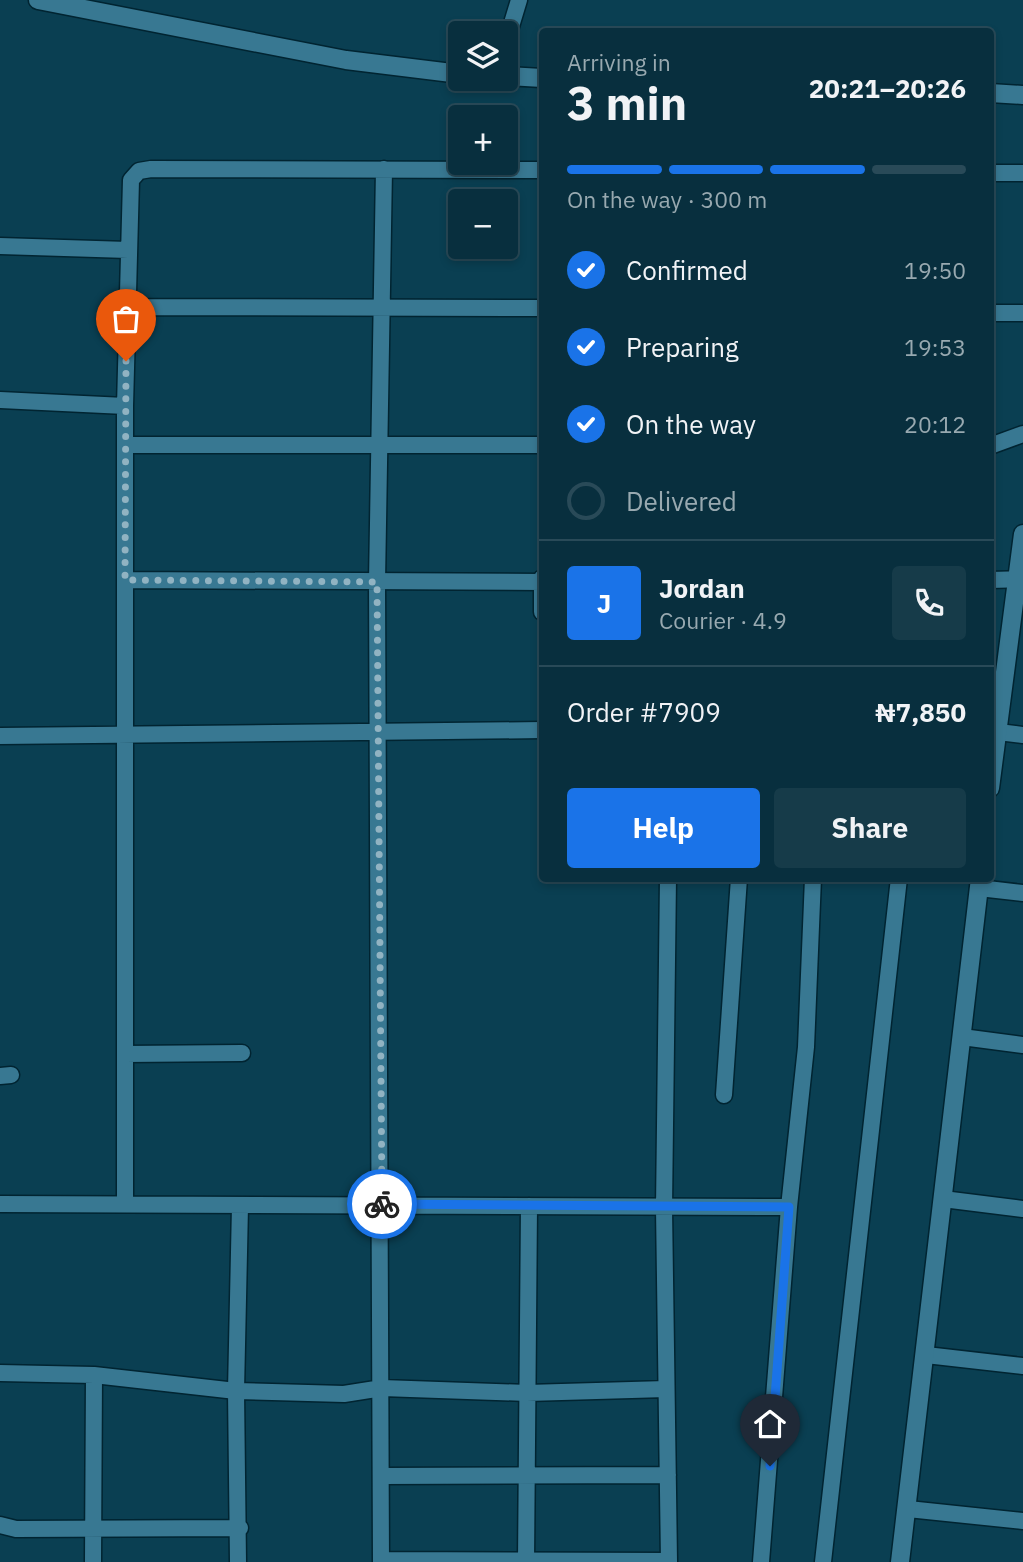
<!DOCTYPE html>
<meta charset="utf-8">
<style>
:root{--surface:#082f3e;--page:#163b49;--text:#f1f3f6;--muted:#98a9b0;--line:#294a58;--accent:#1a73e8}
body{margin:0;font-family:"IBM Plex Sans",sans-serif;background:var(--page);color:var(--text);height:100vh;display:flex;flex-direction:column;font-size:26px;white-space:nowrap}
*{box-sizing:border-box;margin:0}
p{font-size:23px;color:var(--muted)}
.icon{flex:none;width:38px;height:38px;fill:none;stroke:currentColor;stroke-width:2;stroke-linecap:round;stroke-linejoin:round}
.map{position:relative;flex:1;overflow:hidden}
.sheet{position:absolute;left:539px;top:28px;width:455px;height:854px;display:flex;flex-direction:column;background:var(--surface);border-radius:7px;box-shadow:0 4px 10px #0003,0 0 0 2px var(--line)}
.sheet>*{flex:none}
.buttons{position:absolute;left:448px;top:21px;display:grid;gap:14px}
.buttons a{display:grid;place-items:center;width:70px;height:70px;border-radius:7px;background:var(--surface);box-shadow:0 4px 10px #0003,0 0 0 2px var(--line);font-size:35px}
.pin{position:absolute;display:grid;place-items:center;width:60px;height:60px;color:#fff;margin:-72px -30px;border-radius:50% 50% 50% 0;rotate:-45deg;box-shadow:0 0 7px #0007}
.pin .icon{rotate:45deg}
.courier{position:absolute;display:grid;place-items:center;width:70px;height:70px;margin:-35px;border:5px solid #1a73e8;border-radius:50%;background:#fff;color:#222;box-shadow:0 2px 9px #0007}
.head em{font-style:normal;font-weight:700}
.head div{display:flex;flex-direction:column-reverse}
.head{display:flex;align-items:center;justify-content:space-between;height:119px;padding:0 28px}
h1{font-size:46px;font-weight:700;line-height:52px}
.bar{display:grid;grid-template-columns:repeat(4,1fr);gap:10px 7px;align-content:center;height:84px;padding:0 28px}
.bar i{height:9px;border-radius:5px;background:var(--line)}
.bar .active{background:var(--accent)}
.bar p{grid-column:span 4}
.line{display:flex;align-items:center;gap:18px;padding:0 28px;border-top:2px solid var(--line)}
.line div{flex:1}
.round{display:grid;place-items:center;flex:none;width:74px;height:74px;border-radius:7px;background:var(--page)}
ol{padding:0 28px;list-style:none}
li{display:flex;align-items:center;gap:21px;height:77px}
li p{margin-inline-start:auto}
li .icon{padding:7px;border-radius:50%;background:var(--accent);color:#fff;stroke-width:4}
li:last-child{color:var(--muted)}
li i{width:38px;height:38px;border:4px solid var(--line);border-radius:50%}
.primary-button{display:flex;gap:14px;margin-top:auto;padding:14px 28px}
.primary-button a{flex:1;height:80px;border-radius:7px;background:var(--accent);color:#fff;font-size:28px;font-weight:700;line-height:80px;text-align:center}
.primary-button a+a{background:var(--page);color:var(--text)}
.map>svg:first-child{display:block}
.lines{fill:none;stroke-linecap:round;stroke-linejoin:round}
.minor-casing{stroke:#012431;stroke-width:19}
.tertiary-casing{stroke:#012431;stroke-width:21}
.minor{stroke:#387892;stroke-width:16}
.tertiary{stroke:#387892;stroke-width:18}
.done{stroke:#91b3c2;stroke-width:7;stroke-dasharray:0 12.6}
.route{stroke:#1a73e8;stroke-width:9}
</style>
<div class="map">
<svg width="1023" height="1562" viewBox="0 0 1023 1562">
<rect width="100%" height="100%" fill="#0a3f52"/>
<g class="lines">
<g class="minor-casing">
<path id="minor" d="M506 43 519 0
M990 173H1023
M0 246 128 250
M127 307 542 308
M990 313H1023
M0 400 125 406
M125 445H542
M990 446 1023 434
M542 578V612
M125 580 542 582
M990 580 1023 579
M990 731 1023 735
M0 736 542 730
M668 878 664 1208 669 1562
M979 888 1023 893
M962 1037 1023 1045
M125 1054 242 1053
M0 1076 11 1075
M724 1095 739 878
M943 1199 1023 1209
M0 1204 789 1207
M125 1204V406L131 180 139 171 151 169 542 170
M926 1355 1023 1366
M0 1373 94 1375 236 1391 344 1394 382 1388 527 1393 666 1389
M382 1476 668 1475
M908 1509 1023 1521
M0 1525 16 1529 240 1528
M381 1560 669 1561
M93 1562 94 1375
M238 1562 236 1391 240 1206
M381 1562 377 582 384 169
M526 1562 529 1206
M761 1562 789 1207 806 1047 813 878
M823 1562 899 878"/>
</g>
<g class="tertiary-casing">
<path id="tertiary" d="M38 0 346 60 460 74
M506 76 542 78
M990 93 1023 95
M990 788 1023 534
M900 1562 980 878"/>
</g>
<use href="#minor" class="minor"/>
<use href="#tertiary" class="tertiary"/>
</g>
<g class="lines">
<path class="done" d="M126 361 125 580 377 582 382 1204"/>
<path class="route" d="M382 1204 789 1207 770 1466"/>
</g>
</svg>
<div class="buttons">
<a><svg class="icon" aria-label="layers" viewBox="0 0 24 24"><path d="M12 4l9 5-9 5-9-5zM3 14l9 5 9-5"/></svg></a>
<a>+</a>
<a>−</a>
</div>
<div class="pin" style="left:126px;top:361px;background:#ea580c"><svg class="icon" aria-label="bag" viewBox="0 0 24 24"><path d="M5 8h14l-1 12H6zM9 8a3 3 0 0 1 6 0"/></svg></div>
<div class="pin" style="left:770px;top:1466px;background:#1f2937"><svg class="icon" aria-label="home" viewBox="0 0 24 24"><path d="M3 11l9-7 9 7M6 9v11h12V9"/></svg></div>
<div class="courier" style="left:382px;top:1204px"><svg class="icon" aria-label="bike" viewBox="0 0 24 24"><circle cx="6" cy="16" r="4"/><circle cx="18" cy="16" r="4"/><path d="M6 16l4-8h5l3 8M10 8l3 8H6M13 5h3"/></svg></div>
<section class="sheet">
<div class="head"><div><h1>3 min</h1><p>Arriving in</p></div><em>20:21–20:26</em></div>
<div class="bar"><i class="active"></i><i class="active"></i><i class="active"></i><i></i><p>On the way · 300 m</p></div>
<ol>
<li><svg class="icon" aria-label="check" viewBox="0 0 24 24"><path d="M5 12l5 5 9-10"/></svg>Confirmed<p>19:50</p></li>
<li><svg class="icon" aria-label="check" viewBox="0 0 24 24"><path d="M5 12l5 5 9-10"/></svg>Preparing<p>19:53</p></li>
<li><svg class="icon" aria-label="check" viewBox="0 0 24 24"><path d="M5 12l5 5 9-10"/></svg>On the way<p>20:12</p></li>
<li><i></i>Delivered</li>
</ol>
<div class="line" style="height:126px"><b class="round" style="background:var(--accent);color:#fff">J</b><div><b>Jordan</b><p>Courier · 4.9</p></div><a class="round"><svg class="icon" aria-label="phone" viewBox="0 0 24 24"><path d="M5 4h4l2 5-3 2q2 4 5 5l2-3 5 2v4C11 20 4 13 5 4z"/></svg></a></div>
<div class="line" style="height:91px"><div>Order #7909</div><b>₦7,850</b></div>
<div class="primary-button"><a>Help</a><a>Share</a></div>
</section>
</div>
